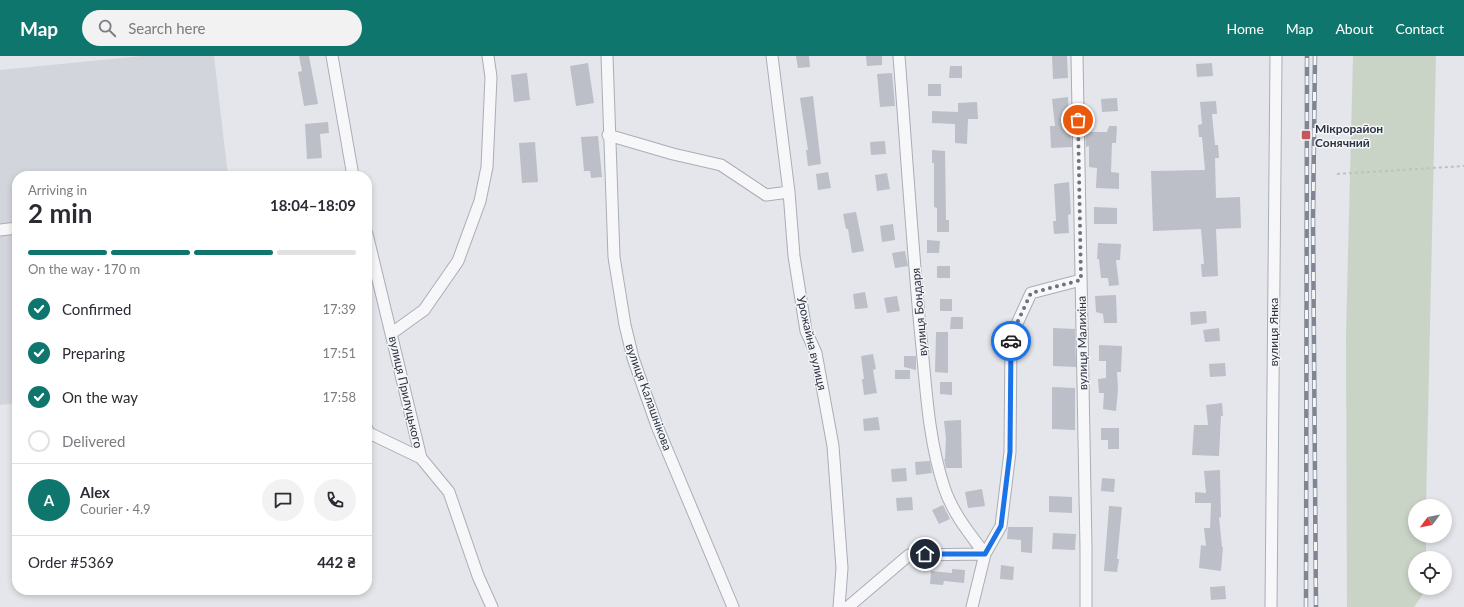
<!DOCTYPE html>
<meta charset="utf-8">
<style>
:root{--surface:#fff;--page:#f2f2f3;--text:#2b2b33;--muted:#7c7c81;--line:#e1e1e2;--accent:#0f766e}
body{margin:0;font-family:Lato,sans-serif;background:var(--page);color:var(--text);height:100vh;display:flex;flex-direction:column;font-size:15px;white-space:nowrap}
*{box-sizing:border-box;margin:0}
p{font-size:13px;color:var(--muted)}
.icon{flex:none;width:22px;height:22px;fill:none;stroke:currentColor;stroke-width:2;stroke-linecap:round;stroke-linejoin:round}
.map{position:relative;flex:1;overflow:hidden}
.sheet{position:absolute;left:12px;top:115px;width:360px;height:424px;display:flex;flex-direction:column;background:var(--surface);border-radius:16px;box-shadow:0 2px 6px #0003}
.sheet>*{flex:none}
.needle{width:26px;rotate:238deg}
.controls{position:absolute;left:1408px;top:443px;display:grid;gap:8px}
.controls a{display:grid;place-items:center;width:44px;height:44px;border-radius:50%;background:var(--surface);box-shadow:0 2px 6px #0003;font-size:20px}
.pin{position:absolute;display:grid;place-items:center;width:34px;height:34px;color:#fff;margin:-17px;border:2px solid #fff;border-radius:50%;box-shadow:0 1px 4px #0007}
.courier{position:absolute;display:grid;place-items:center;width:40px;height:40px;margin:-20px;border:3px solid #1a73e8;border-radius:50%;background:#fff;color:#222;box-shadow:0 1px 5px #0007}
.head em{font-style:normal;font-weight:700}
.head div{display:flex;flex-direction:column-reverse}
.head{display:flex;align-items:center;justify-content:space-between;height:68px;padding:0 16px}
h1{font-size:26px;font-weight:700;line-height:30px}
.bar{display:grid;grid-template-columns:repeat(4,1fr);gap:6px 4px;align-content:center;height:48px;padding:0 16px}
.bar i{height:5px;border-radius:3px;background:var(--line)}
.bar .active{background:var(--accent)}
.bar p{grid-column:span 4}
.line{display:flex;align-items:center;gap:10px;padding:0 16px;border-top:1px solid var(--line)}
.line div{flex:1}
.round{display:grid;place-items:center;flex:none;width:42px;height:42px;border-radius:21px;background:var(--page)}
ol{padding:0 16px;list-style:none}
li{display:flex;align-items:center;gap:12px;height:44px}
li p{margin-inline-start:auto}
li .icon{padding:4px;border-radius:50%;background:var(--accent);color:#fff;stroke-width:4}
li:last-child{color:var(--muted)}
li i{width:22px;height:22px;border:2px solid var(--line);border-radius:50%}
header{display:flex;align-items:center;gap:24px;box-sizing:border-box;height:56px;padding:0 20px;background:var(--accent);color:#fff}
header strong{font-size:19px}
nav{display:flex;gap:22px;margin-inline-start:auto;font-size:14px}
.search{width:280px;height:36px;background:var(--page);display:flex;align-items:center;gap:10px;box-sizing:border-box;padding:0 14px;border-radius:22px;color:var(--muted);font-size:15px}
.map>svg:first-child{display:block}
.built{fill:#d3d5dc}
.green{fill:#c9d4c6}
.building{fill:#bcbfc7}
.lines{fill:none;stroke-linecap:round;stroke-linejoin:round}
.minor-casing{stroke:#a9adb5;stroke-width:13}
.path{stroke:#bec0c6;stroke-width:2;stroke-dasharray:3 3;stroke-linecap:butt}
.minor{stroke:#f7f7f9;stroke-width:11}
.rail-casing{stroke:#7f8593;stroke-width:4.5}
.rail{stroke:#f4f5f8;stroke-width:3;stroke-dasharray:9;stroke-linecap:butt}
.done{stroke:#6d727d;stroke-width:4;stroke-dasharray:0 7.2}
.route{stroke:#1a73e8;stroke-width:5}
.poi-dot{fill:#c25760;stroke:#f4f5f8;stroke-width:1.5}
.labels{text-anchor:middle;dominant-baseline:central;stroke-width:3;stroke-linejoin:round;paint-order:stroke}
.poi-label{font-size:12px;font-weight:bold;fill:#2d3342;stroke:#f4f5f8;text-anchor:start}
.street-label{font-size:12px;fill:#2d3342;stroke:#f4f5f8}
</style>
<header>
<strong>Map</strong>
<div class="search"><svg class="icon" aria-label="search" viewBox="0 0 24 24"><circle cx="10" cy="10" r="6"/><path d="M15 15l6 6"/></svg>Search here</div>
<nav><a>Home</a><a>Map</a><a>About</a><a>Contact</a></nav>
</header>
<div class="map">
<svg width="1464" height="551" viewBox="0 0 1464 551">
<rect width="100%" height="100%" fill="#e4e6eb"/>
<path class="built" d="M142 0H214L228 120H17V347L0 349V14Z"/>
<path class="green" d="M1353 0H1436L1426 450H1415V480H1426V502H1415V532H1425V535L1414 551H1347L1346 279Z"/>
<path class="building" d="M299 0H309L318 48 304 50 298 16 302 15Z
M796 0H809L810 11 798 12Z
M866 0H882V9L867 10Z
M1052 0H1067L1068 22 1053 23Z
M588 7 594 47 576 50 570 10Z
M1212 7 1213 20 1197 21 1196 8Z
M950 10H962V22H949Z
M527 17 530 44 514 46 511 19Z
M892 17 895 50 880 51 877 18Z
M928 28H941V40H928Z
M813 40 821 108 808 110 806 94H808L800 42Z
M1068 41 1069 59H1065V70H1071L1072 91 1051 92 1050 70H1055L1052 43Z
M1117 42 1118 55 1102 56 1101 43Z
M1216 45 1217 58H1212L1215 89H1218L1219 102H1215L1216 142 1240 141 1241 172 1216 173 1218 220 1202 221 1201 208H1204L1201 173 1153 175 1151 115 1205 114 1202 81H1199L1198 69 1202 68 1200 46Z
M977 46 978 63H968L967 88 955 87V68L932 67V55L958 56V47Z
M328 66 329 77 320 78 322 102 307 103 305 68Z
M1109 70H1117L1116 87H1112L1111 116 1119 117V133L1096 132 1097 112 1089 111V90L1086 91 1085 76H1107Z
M598 80 602 121 591 122 590 115H584L581 81Z
M885 85 886 98 871 99 870 86Z
M535 86 538 126 522 127 519 87Z
M932 94 945 95 946 164H949V176H937V152L934 151V107H932Z
M828 116 831 132 818 134 816 118Z
M887 117 890 133 877 135 875 119Z
M1069 126 1071 158 1068 159 1069 177 1054 178 1053 165H1056L1054 128Z
M1094 151 1117 152V168H1094Z
M856 156 864 195 852 197 848 173H846L843 158Z
M893 168 895 184 882 186 880 170Z
M927 184 940 185 939 197H927Z
M1098 187 1121 188 1120 204H1116L1119 229 1109 230 1108 222H1101L1099 203H1097Z
M905 195 908 210 895 212 892 197Z
M937 210H950V222H937Z
M865 236 868 252 855 253 853 238Z
M1116 239 1117 267H1104L1103 258 1096 256 1095 240Z
M897 240 900 255 887 257 884 242Z
M940 243H952V255H940Z
M1206 255 1207 267 1191 269 1190 256Z
M951 261H963V273H950Z
M1053 272 1075 273 1076 311 1053 310Z
M1219 272 1220 285 1205 286 1203 274Z
M936 276H948V317L935 316Z
M1099 289 1122 290 1121 316H1117L1118 334 1116 355 1103 353 1104 337H1099L1098 323 1106 322V305H1099Z
M873 298 876 313 873 314 877 337 864 339 862 323H864L861 300Z
M904 300H916V314L904 311Z
M1225 307 1226 320 1210 321 1209 308Z
M895 314H910V323H895Z
M940 326H952V339L940 338Z
M1052 331 1075 332V374L1052 373Z
M1222 347 1223 360H1221L1219 400 1192 399 1194 369H1208L1206 349Z
M878 361 880 374 864 375 863 363Z
M961 364 962 412H946L944 403H945L946 382 944 365Z
M1101 372H1119V393H1108V384H1101Z
M930 405 932 417 916 419 915 406Z
M906 412 907 425 892 426 891 413Z
M1220 414 1221 462 1219 461 1222 491H1223L1221 515 1199 512 1201 489 1206 490 1204 472H1210L1211 447H1195V436L1206 437 1204 415Z
M1102 422 1115 423 1114 436 1101 435Z
M982 433 985 450 968 452 965 436Z
M1049 440 1072 441V457L1049 456Z
M912 441 913 454 897 455 896 442Z
M943 449 950 463 939 468 932 454Z
M1109 450 1122 451 1117 503H1119L1117 516 1104 515Z
M1008 471H1033L1032 497 1021 496V484L1007 483Z
M1053 477 1076 478 1075 494 1052 493Z
M1001 509 1014 511 1013 524 1000 523Z
M952 513 965 514 964 527 944 525 943 529 930 528 931 515 952 517Z
M1225 530 1226 543 1211 544 1210 531Z"/>
<g class="lines">
<g class="minor-casing">
<path id="minor" d="M332 0 353 120
M607 0 614 201 625 269 633 302 657 370 733 551
M772 0 789 136 794 200 806 275 816 297 833 390 842 512 839 551
M899 0C906 91 912 182 920 272 926 326 927 379 944 431 952 456 969 477 985 498L972 551
M1077 0 1086 492V551
M608 79 673 98 721 109 766 139 789 136
M0 174 17 172
M367 178 421 402 449 436 478 520 492 551
M392 277 424 254 458 205 480 145 487 111 491 21 488 0
M367 373 369 377 421 402
M848 551 909 499 985 498 1001 470 1010 396 1011 281 1031 237 1081 224
M1271 551 1276 0"/>
</g>
<path class="path" d="M1337 118 1464 110"/>
<use href="#minor" class="minor"/>
<g class="rail-casing">
<path id="rail" d="M1315 0 1313 163 1316 551
M1306 551 1307 0"/>
</g>
<use href="#rail" class="rail"/>
</g>
<g class="lines">
<path class="done" d="M1011 285V280L1031 237 1081 224 1078 64"/>
<path class="route" d="M925 498H985L1001 470 1010 396 1011 285"/>
</g>
<rect class="poi-dot" x="1301" y="74" width="10" height="10" rx="2"/>
<g class="labels">
<g class="poi-label">
<text x="1315" y="72">Мікрорайон<tspan x="1315" dy="14">Сонячний</tspan></text>
</g>
<g class="street-label">
<text transform="translate(919 256) rotate(-95)">вулиця Бондаря</text>
<text transform="translate(1273 276) rotate(-90)">вулиця Янка</text>
<text transform="translate(812 287) rotate(77)">Урожайна вулиця</text>
<text transform="translate(1082 287) rotate(-91)">вулиця Малихіна</text>
<text transform="translate(406 336) rotate(77)">вулиця Прилуцького</text>
<text transform="translate(649 341) rotate(70)">вулиця Калашнікова</text>
</g>
</g>
</svg>
<div class="controls">
<a><svg class="needle" viewBox="-14 -14 28 28"><path d="M0-13l5 13h-10z" fill="#e53935"/><path d="M0 13l5-13h-10z" fill="#7c7c81"/></svg></a>
<a><svg class="icon" aria-label="locate" viewBox="0 0 24 24"><circle cx="12" cy="12" r="6"/><path d="M12 2v4M12 18v4M2 12h4M18 12h4"/></svg></a>
</div>
<div class="pin" style="left:1078px;top:64px;background:#ea580c"><svg class="icon" aria-label="bag" viewBox="0 0 24 24"><path d="M5 8h14l-1 12H6zM9 8a3 3 0 0 1 6 0"/></svg></div>
<div class="pin" style="left:925px;top:498px;background:#1f2937"><svg class="icon" aria-label="home" viewBox="0 0 24 24"><path d="M3 11l9-7 9 7M6 9v11h12V9"/></svg></div>
<div class="courier" style="left:1011px;top:285px"><svg class="icon" aria-label="car" viewBox="0 0 24 24"><path d="M5 17H2v-5l4-1 3-4h7l3 4 3 1v5h-3M9 17h6M6 11h13"/><circle cx="7" cy="17" r="2"/><circle cx="17" cy="17" r="2"/></svg></div>
<section class="sheet">
<div class="head"><div><h1>2 min</h1><p>Arriving in</p></div><em>18:04–18:09</em></div>
<div class="bar"><i class="active"></i><i class="active"></i><i class="active"></i><i></i><p>On the way · 170 m</p></div>
<ol>
<li><svg class="icon" aria-label="check" viewBox="0 0 24 24"><path d="M5 12l5 5 9-10"/></svg>Confirmed<p>17:39</p></li>
<li><svg class="icon" aria-label="check" viewBox="0 0 24 24"><path d="M5 12l5 5 9-10"/></svg>Preparing<p>17:51</p></li>
<li><svg class="icon" aria-label="check" viewBox="0 0 24 24"><path d="M5 12l5 5 9-10"/></svg>On the way<p>17:58</p></li>
<li><i></i>Delivered</li>
</ol>
<div class="line" style="height:72px"><b class="round" style="background:var(--accent);color:#fff">A</b><div><b>Alex</b><p>Courier · 4.9</p></div><a class="round"><svg class="icon" aria-label="chat" viewBox="0 0 24 24"><path d="M4 5h16v11H9l-5 4z"/></svg></a><a class="round"><svg class="icon" aria-label="phone" viewBox="0 0 24 24"><path d="M5 4h4l2 5-3 2q2 4 5 5l2-3 5 2v4C11 20 4 13 5 4z"/></svg></a></div>
<div class="line" style="height:52px"><div>Order #5369</div><b>442 ₴</b></div>
</section>
</div>
